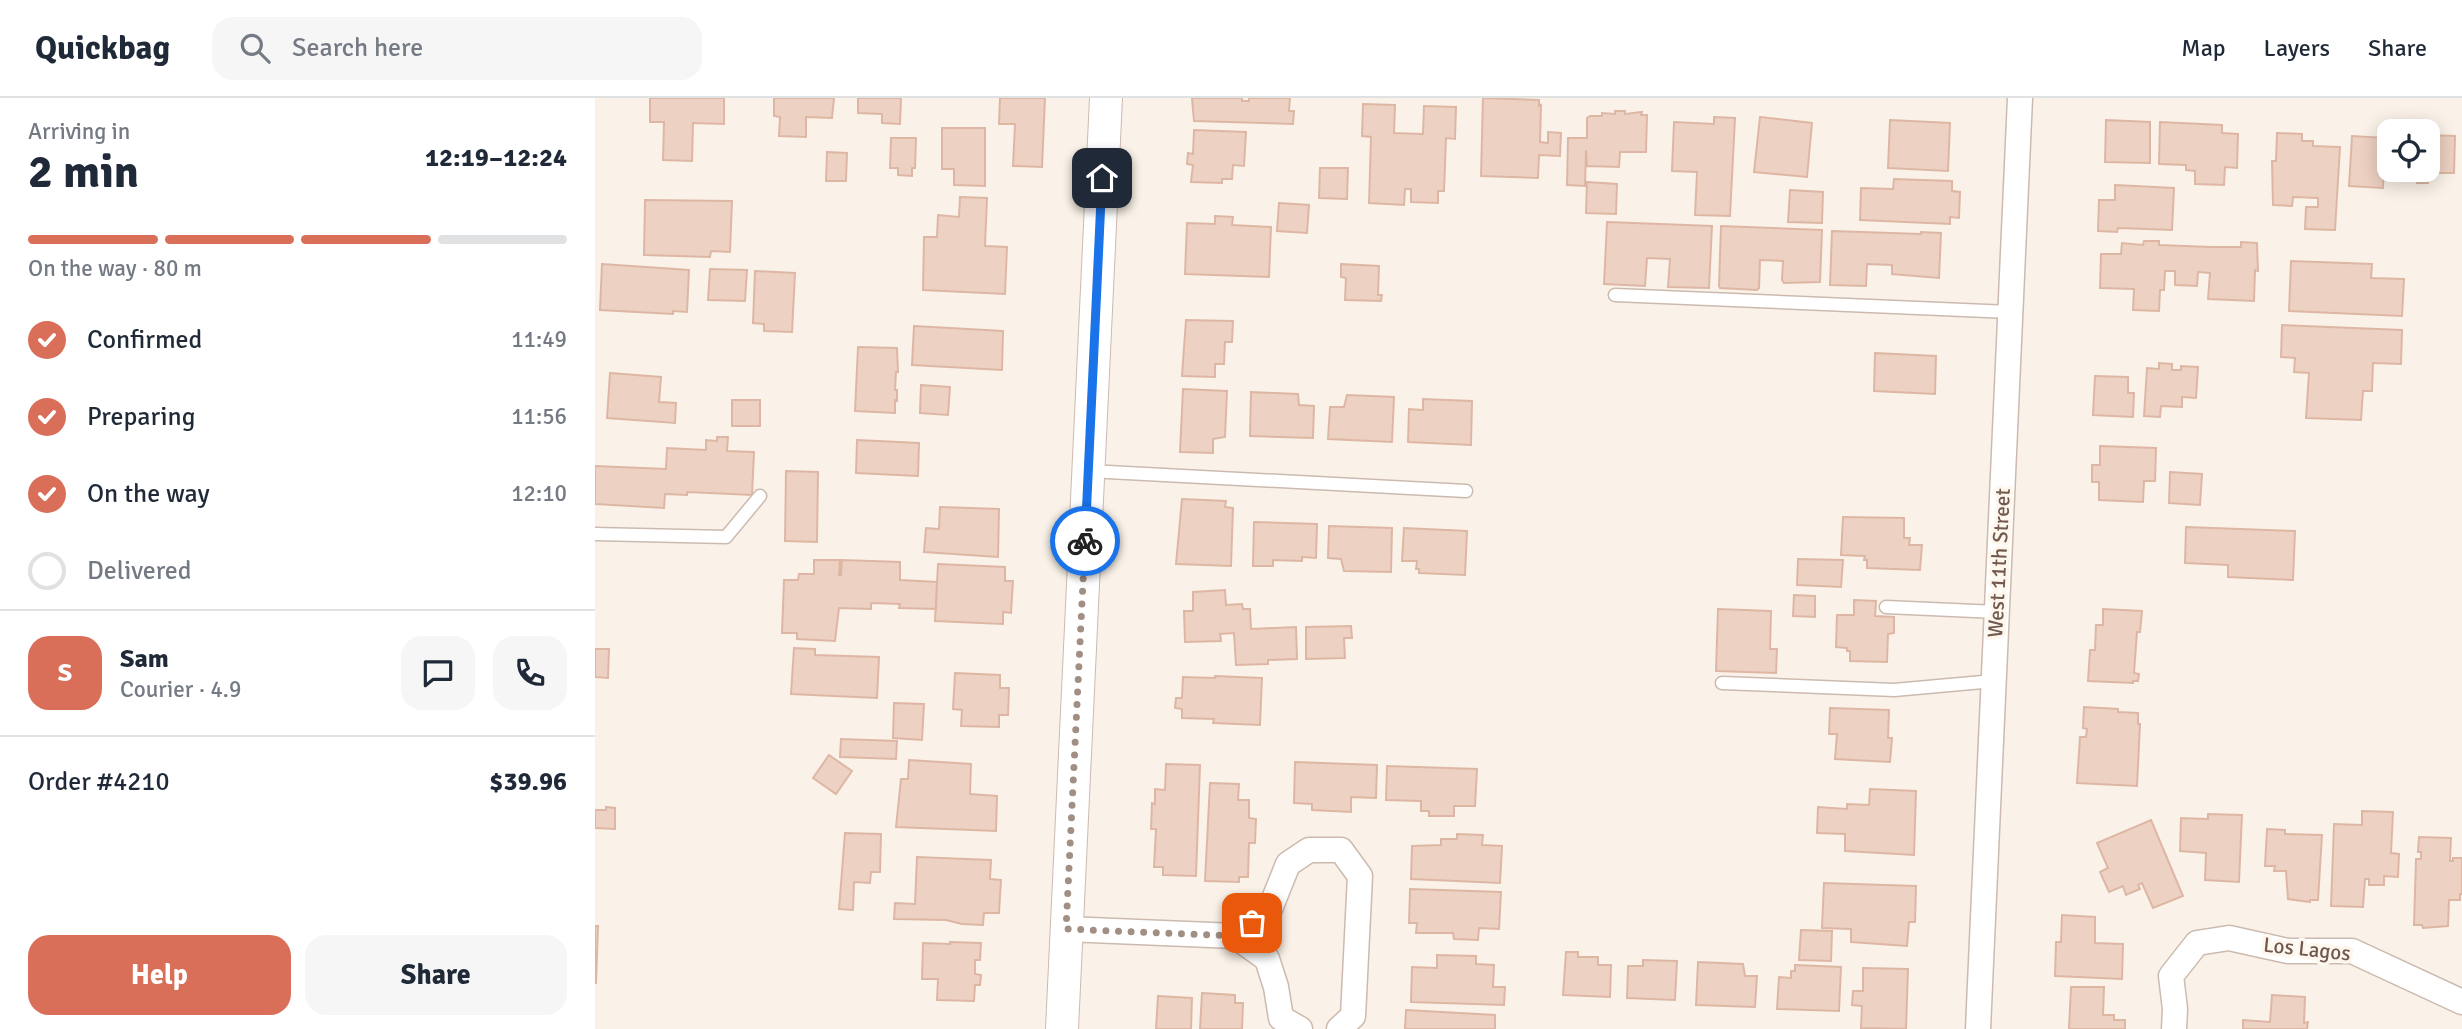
<!DOCTYPE html>
<meta charset="utf-8">
<style>
:root{--surface:#fff;--page:#f6f6f7;--text:#1f2937;--muted:#747a83;--line:#e0e1e3;--accent:#d96f59}
body{margin:0;font-family:Signika,sans-serif;background:var(--page);color:var(--text);height:100vh;display:flex;flex-direction:column;font-size:26px;white-space:nowrap}
*{box-sizing:border-box;margin:0}
p{font-size:23px;color:var(--muted)}
.icon{flex:none;width:38px;height:38px;fill:none;stroke:currentColor;stroke-width:2;stroke-linecap:round;stroke-linejoin:round}
.map{position:relative;flex:1;overflow:hidden}
.details{display:flex;flex-direction:column;background:var(--surface);width:595px}
.details>*{flex:none}
.buttons{position:absolute;left:1782px;top:21px;display:grid;gap:14px}
.buttons a{display:grid;place-items:center;width:63px;height:63px;border-radius:14px;background:var(--surface);box-shadow:0 4px 18px #0003;font-size:35px}
.pin{position:absolute;display:grid;place-items:center;width:60px;height:60px;color:#fff;margin:-30px;border-radius:14px;box-shadow:0 4px 10px #0006}
.courier{position:absolute;display:grid;place-items:center;width:70px;height:70px;margin:-35px;border:5px solid #1a73e8;border-radius:50%;background:#fff;color:#222;box-shadow:0 2px 9px #0007}
.summary em{font-style:normal;font-weight:700}
.summary div{display:flex;flex-direction:column-reverse}
.summary{display:flex;align-items:center;justify-content:space-between;height:119px;padding:0 28px}
h1{font-size:46px;font-weight:700;line-height:52px}
.bar{display:grid;grid-template-columns:repeat(4,1fr);gap:10px 7px;align-content:center;height:84px;padding:0 28px}
.bar i{height:9px;border-radius:5px;background:var(--line)}
.bar .current{background:var(--accent)}
.bar p{grid-column:span 4}
.line{display:flex;align-items:center;gap:18px;padding:0 28px;border-top:2px solid var(--line)}
.line div{flex:1}
.round{display:grid;place-items:center;flex:none;width:74px;height:74px;border-radius:21px;background:var(--page)}
ol{padding:0 28px;list-style:none}
li{display:flex;align-items:center;gap:21px;height:77px}
li p{margin-inline-start:auto}
li .icon{padding:7px;border-radius:50%;background:var(--accent);color:#fff;stroke-width:4}
li:last-child{color:var(--muted)}
li i{width:38px;height:38px;border:4px solid var(--line);border-radius:50%}
.cta{display:flex;gap:14px;margin-top:auto;padding:14px 28px}
.cta a{flex:1;height:80px;border-radius:21px;background:var(--accent);color:#fff;font-size:28px;font-weight:700;line-height:80px;text-align:center}
.cta a+a{background:var(--page);color:var(--text)}
header{display:flex;align-items:center;gap:42px;box-sizing:border-box;height:98px;padding:0 35px;background:var(--surface);border-bottom:2px solid var(--line)}
header strong{font-size:33px}
nav{display:flex;gap:38px;margin-inline-start:auto;font-size:24px}
.search{width:490px;height:63px;background:var(--page);display:flex;align-items:center;gap:18px;box-sizing:border-box;padding:0 24px;border-radius:21px;color:var(--muted);font-size:26px}
main{display:flex;flex:1;min-height:0}
.map>svg:first-child{display:block}
.building{fill:#edd1c2;stroke:#deb7a4;stroke-width:2}
.lines{fill:none;stroke-linecap:round;stroke-linejoin:round}
.service-casing{stroke:#ccbaaf;stroke-width:15}
.minor-casing{stroke:#ccbaaf;stroke-width:27}
.tertiary-casing{stroke:#ccbaaf;stroke-width:34}
.service{stroke:#fff;stroke-width:12}
.minor{stroke:#fff;stroke-width:24}
.tertiary{stroke:#fff;stroke-width:32}
.done{stroke:#a28f84;stroke-width:7;stroke-dasharray:0 12.6}
.route{stroke:#1a73e8;stroke-width:9}
.labels{text-anchor:middle;dominant-baseline:central;stroke-width:7;stroke-linejoin:round;paint-order:stroke}
.street-label{font-size:21px;fill:#72594e;stroke:#fdf7ee}
</style>
<header>
<strong>Quickbag</strong>
<div class="search"><svg class="icon" aria-label="search" viewBox="0 0 24 24"><circle cx="10" cy="10" r="6"/><path d="M15 15l6 6"/></svg>Search here</div>
<nav><a>Map</a><a>Layers</a><a>Share</a></nav>
</header>
<main>
<section class="details">
<div class="summary"><div><h1>2 min</h1><p>Arriving in</p></div><em>12:19–12:24</em></div>
<div class="bar"><i class="current"></i><i class="current"></i><i class="current"></i><i></i><p>On the way · 80 m</p></div>
<ol>
<li><svg class="icon" aria-label="check" viewBox="0 0 24 24"><path d="M5 12l5 5 9-10"/></svg>Confirmed<p>11:49</p></li>
<li><svg class="icon" aria-label="check" viewBox="0 0 24 24"><path d="M5 12l5 5 9-10"/></svg>Preparing<p>11:56</p></li>
<li><svg class="icon" aria-label="check" viewBox="0 0 24 24"><path d="M5 12l5 5 9-10"/></svg>On the way<p>12:10</p></li>
<li><i></i>Delivered</li>
</ol>
<div class="line" style="height:126px"><b class="round" style="background:var(--accent);color:#fff">S</b><div><b>Sam</b><p>Courier · 4.9</p></div><a class="round"><svg class="icon" aria-label="chat" viewBox="0 0 24 24"><path d="M4 5h16v11H9l-5 4z"/></svg></a><a class="round"><svg class="icon" aria-label="phone" viewBox="0 0 24 24"><path d="M5 4h4l2 5-3 2q2 4 5 5l2-3 5 2v4C11 20 4 13 5 4z"/></svg></a></div>
<div class="line" style="height:91px"><div>Order #4210</div><b>$39.96</b></div>
<div class="cta"><a>Help</a><a>Share</a></div>
</section>
<div class="map">
<svg width="1867" height="931" viewBox="0 0 1867 931">
<rect width="100%" height="100%" fill="#faf2e8"/>
<path class="building" d="M55 0H129V26L98 25 97 63 68 62 69 24H55Z
M179 0H239L237 20 211 19V39L184 38 185 19 179 18Z
M263 0H306L305 26 287 25V16L263 15Z
M405 0H450L447 69 418 68 420 26H404Z
M597 0H647V3H654V0H695L694 13H699L698 26 599 23Z
M888 0 944 2V8L946 7 945 44 953 45V34L966 35 965 58 944 57 943 80 886 78Z
M768 6 800 7 799 35 828 36 829 8 861 9 860 41 851 40 849 93H843V105L816 104V91H810L809 107 774 105 776 39 767 38Z
M1020 13H1030V16L1047 14 1046 17H1052L1051 54H1025L1024 69 992 68 991 52 990 88 972 87 973 40H992V20L995 18H1007V15L1020 16Z
M1119 19 1140 20 1135 118 1100 117 1102 74 1077 73 1079 24 1119 26Z
M1165 19 1217 25 1212 79 1159 74Z
M1295 22 1355 25 1353 73 1293 70Z
M1511 22 1555 24V65L1510 64Z
M1565 24 1627 27V35L1643 36 1642 70 1630 69 1629 87 1600 86V73L1591 72V67L1564 66Z
M347 30H390V88L359 87V71H347Z
M599 32 651 34 649 68 638 67 637 81H627V85L596 84 598 67 592 66 593 55 598 56Z
M1682 35 1707 36V43H1718V48L1745 49 1740 132 1710 131 1711 109H1723V100L1698 99 1697 108 1678 107 1677 63H1681Z
M1832 37 1860 38 1859 75H1833V85H1822V72H1832Z
M1757 38 1790 40 1788 90 1754 88Z
M296 40H321L320 70H317V78L303 77V70H295Z
M232 54 252 55 251 83H231Z
M725 70H753L752 101 724 100Z
M1299 81 1357 83V93L1365 94 1364 120 1355 119V126L1265 122 1266 90 1298 91Z
M992 84 1022 86 1021 116 991 115Z
M1520 87 1579 90 1577 132 1523 130 1522 134 1503 133 1504 102H1520Z
M1195 92 1228 94 1227 125 1193 124Z
M365 99 392 100 390 148 412 149 410 196 328 192 329 139H342L343 117 364 119Z
M50 102 137 103 135 154 116 153 115 159 49 157Z
M684 105 714 107 712 135 682 133Z
M620 118 638 119 637 127 676 129 674 179 590 176 592 125 620 126Z
M1012 124 1117 128 1114 190 1073 189 1075 161 1052 160 1050 188 1009 186Z
M1126 128 1227 132 1225 184 1189 185 1187 182 1188 163 1165 162 1164 190 1162 192 1125 190 1124 188Z
M1237 133 1326 136V134L1346 135 1344 180 1297 176V167L1272 166 1271 188 1235 187Z
M1549 143H1564V147L1616 149H1646V144L1662 145 1663 173 1660 172 1659 203 1613 201 1615 175 1603 174 1602 188 1580 187V173H1570L1569 192H1565L1564 213 1538 212 1539 191 1505 190 1506 156H1526L1527 145 1548 147Z
M1696 163 1777 166 1776 180 1809 181 1807 218 1694 213Z
M7 166 94 172 92 214 78 213V216L5 212Z
M746 166 784 168 783 197H787L786 203 750 202 751 180 746 179Z
M115 171 152 172 150 203 113 202Z
M160 173 200 175 197 234 169 233V226L158 225Z
M591 222 638 223 637 244H630L629 266H620V279L587 278Z
M1687 227 1807 232 1806 266 1778 265 1777 293H1768L1766 322 1711 320 1714 275 1699 274 1700 260 1686 259Z
M319 228 408 233 407 272 317 267Z
M263 249 302 250 303 274H301L300 292H302V303L300 302V315L260 313Z
M1280 255 1341 258 1340 296 1279 293Z
M1564 265 1577 266V272H1586V268L1603 269 1601 300 1587 299V309L1566 308 1565 319 1549 318 1552 270 1564 271Z
M15 275 66 279 64 304 81 305 80 325 12 320Z
M1500 278 1533 279V295H1539L1538 319 1498 317Z
M326 287 355 289 353 317 325 315Z
M588 291 632 293 630 339 618 341V355L585 354Z
M656 294 703 296 704 307 719 308 718 340 655 338Z
M752 297 799 299 797 344 733 341 735 309H749Z
M828 301 877 303 876 347 813 344 814 311 828 312Z
M137 302H165V328H137Z
M122 339H133L132 353 159 354 157 397 92 394V397L70 396 69 410 0 406V368L71 371 72 350 111 352V342L122 343Z
M262 342 324 345 323 378 261 375Z
M1505 348 1561 350 1560 383H1549L1548 404 1504 402V384H1497V367H1505Z
M191 373 223 374 222 444 190 443Z
M1575 374 1607 376 1605 407 1574 405Z
M587 401 631 403 630 409 638 410 636 468 581 466Z
M345 409 404 411 403 459 329 454 331 430 344 431Z
M1248 419 1309 420V440H1315L1314 447H1327L1325 472 1272 470V462H1269L1270 458 1246 457Z
M659 424 722 426 721 460 707 459V463L678 462V468H658Z
M734 428 797 430 796 474 749 473 746 461 733 460Z
M1591 429 1700 433 1698 482 1633 479V467L1590 465Z
M809 430 872 433 870 477 824 475V471H821L822 463H807Z
M1203 461 1248 462 1246 489 1202 487Z
M219 462H245L244 477H246L247 462 305 464V482L342 484 341 511 304 510 305 506 276 505V511L244 510 240 543 202 541V535H187L189 482H203L204 476H219Z
M343 466 410 469V483H418L416 515 408 514V526L340 523Z
M630 492 631 507 647 506 648 511H655L656 531 701 529 702 561 673 562V566L641 567 639 535 625 536 626 543 590 544 589 513H598V494Z
M1199 497 1220 498V519L1198 518Z
M1259 502 1281 503 1280 518 1299 519V535L1293 536 1292 564 1255 563V553H1252V550L1241 549 1242 517H1259Z
M1123 511 1176 513 1175 551H1182L1181 575 1121 573Z
M1508 511 1547 513 1545 534H1542L1539 575 1544 576 1543 583H1538V585L1493 583 1495 552H1500L1501 527H1508Z
M756 528 757 540H749L750 560 711 561V529Z
M199 550 220 551V557L284 559 282 600 196 596Z
M0 551H14L13 580 0 579Z
M360 575 405 577V590H414L413 617H404V629L366 628 367 612 358 611Z
M620 578 667 580 665 627 618 625 619 621 587 620V611L580 610 581 600H587L588 579 620 580Z
M299 605 329 606 327 642 298 640Z
M1489 609 1523 611V614L1543 615V626H1545L1542 688 1482 685 1485 639H1491L1492 631 1488 630Z
M1235 610 1294 612 1293 640H1297L1295 664 1240 661 1242 636H1234Z
M246 641 302 643 301 661 245 659Z
M234 657 257 673 241 696 218 680Z
M314 662 376 666 375 696 402 698 401 733 301 729 306 681H313Z
M700 664 782 667 781 700 756 699V714L717 712V706L699 705Z
M571 666 605 667 601 778 568 777V769H559L561 731H556L557 705 560 706V691L570 692Z
M792 668 882 671 880 708H859V718H834V713H826V703L791 702Z
M615 685 644 686 643 702H654V720L661 721 660 745H654L653 779H644V784L610 783Z
M1275 691 1321 693 1319 757 1250 753V736L1222 735 1223 709 1252 711V706L1274 707Z
M11 709 20 710V731L0 730V712H11Z
M1767 713 1798 714 1796 755 1804 756 1803 779 1789 778V787H1774V781H1770L1768 809 1736 808 1739 726 1767 727Z
M1613 716 1647 717 1644 784 1610 782 1611 755 1585 753 1586 720 1613 721Z
M1556 722 1588 798 1558 810 1547 785 1543 787 1545 791 1531 797 1528 788 1514 794 1505 774 1513 770 1502 745Z
M1672 731 1690 732V736L1727 737 1723 802H1715V804L1693 801 1691 773H1679L1680 768H1670Z
M250 735 286 736 285 774H276L275 785 259 784 258 812 244 811Z
M862 736 888 737 887 747 907 748 905 785 816 781 817 748 846 747V741H862Z
M1824 739 1856 740 1855 763H1858V760H1867V796H1865V802H1854L1853 828 1828 830 1827 827H1819L1821 761H1826V754H1823Z
M322 759 396 762 395 781 406 782 404 815H389L388 827 367 826 351 822 299 821 300 805 320 806Z
M1229 785 1321 788 1320 824H1314L1312 848 1256 844V831L1227 830Z
M815 791 906 794 904 831 884 830 883 842 859 841 858 835H821L822 825H814Z
M1467 817 1500 819V845L1528 846 1527 881 1460 878 1461 844H1466Z
M0 828H3L1 885H0Z
M1206 832 1237 833 1236 863 1204 862Z
M355 844 386 845 385 862H380V876L386 877 385 887H380L379 903 342 902 343 881H327L328 845 355 846Z
M971 854H983V859H1003V867H1016L1015 899 968 897Z
M842 857 881 858V866L899 867 898 889H910L909 907 816 904 817 869 842 870Z
M1048 862 1082 863 1080 902 1032 900 1033 868H1048Z
M1103 864 1148 866 1150 878H1162L1160 909 1101 907Z
M1200 867 1246 869 1244 913 1182 911 1184 879 1196 880V873H1200Z
M1268 870 1313 871 1311 931 1266 930 1267 908 1257 907 1258 893H1268Z
M1476 889H1509L1508 917H1519V922H1530V931H1474Z
M607 895 640 897V905H648L647 931H605Z
M1677 897 1710 899 1709 925 1713 924 1712 931H1648V922L1675 924Z
M563 898 597 900 596 931H561Z
M811 912 900 917V931H810Z"/>
<g class="lines">
<g class="service-casing">
<path id="service" d="M1020 197 1415 214
M494 373 871 393
M0 436 131 439 165 398
M1291 509 1402 514
M1127 585 1299 592 1399 583"/>
</g>
<g class="minor-casing">
<path id="minor" d="M471 831 640 838 672 861 681 889 686 920 705 931
M640 838 675 811 693 766 714 752H746L765 778 758 918 744 931
M1383 931 1425 0
M1579 931 1580 911 1576 878 1602 845 1634 840 1693 853H1757L1867 904"/>
</g>
<g class="tertiary-casing">
<path id="tertiary" d="M467 931 511 0"/>
</g>
<use href="#service" class="service"/>
<use href="#minor" class="minor"/>
<use href="#tertiary" class="tertiary"/>
</g>
<g class="lines">
<path class="done" d="M490 443 471 831 640 838 657 825"/>
<path class="route" d="M490 443 507 80"/>
</g>
<g class="labels">
<g class="street-label">
<text transform="translate(1404 465) rotate(-87)">West 11th Street</text>
<text transform="translate(1712 851) rotate(6)">Los Lagos</text>
</g>
</g>
</svg>
<div class="buttons">
<a><svg class="icon" aria-label="locate" viewBox="0 0 24 24"><circle cx="12" cy="12" r="6"/><path d="M12 2v4M12 18v4M2 12h4M18 12h4"/></svg></a>
</div>
<div class="pin" style="left:657px;top:825px;background:#ea580c"><svg class="icon" aria-label="bag" viewBox="0 0 24 24"><path d="M5 8h14l-1 12H6zM9 8a3 3 0 0 1 6 0"/></svg></div>
<div class="pin" style="left:507px;top:80px;background:#1f2937"><svg class="icon" aria-label="home" viewBox="0 0 24 24"><path d="M3 11l9-7 9 7M6 9v11h12V9"/></svg></div>
<div class="courier" style="left:490px;top:443px"><svg class="icon" aria-label="bike" viewBox="0 0 24 24"><circle cx="6" cy="16" r="4"/><circle cx="18" cy="16" r="4"/><path d="M6 16l4-8h5l3 8M10 8l3 8H6M13 5h3"/></svg></div>
</div>
</main>
